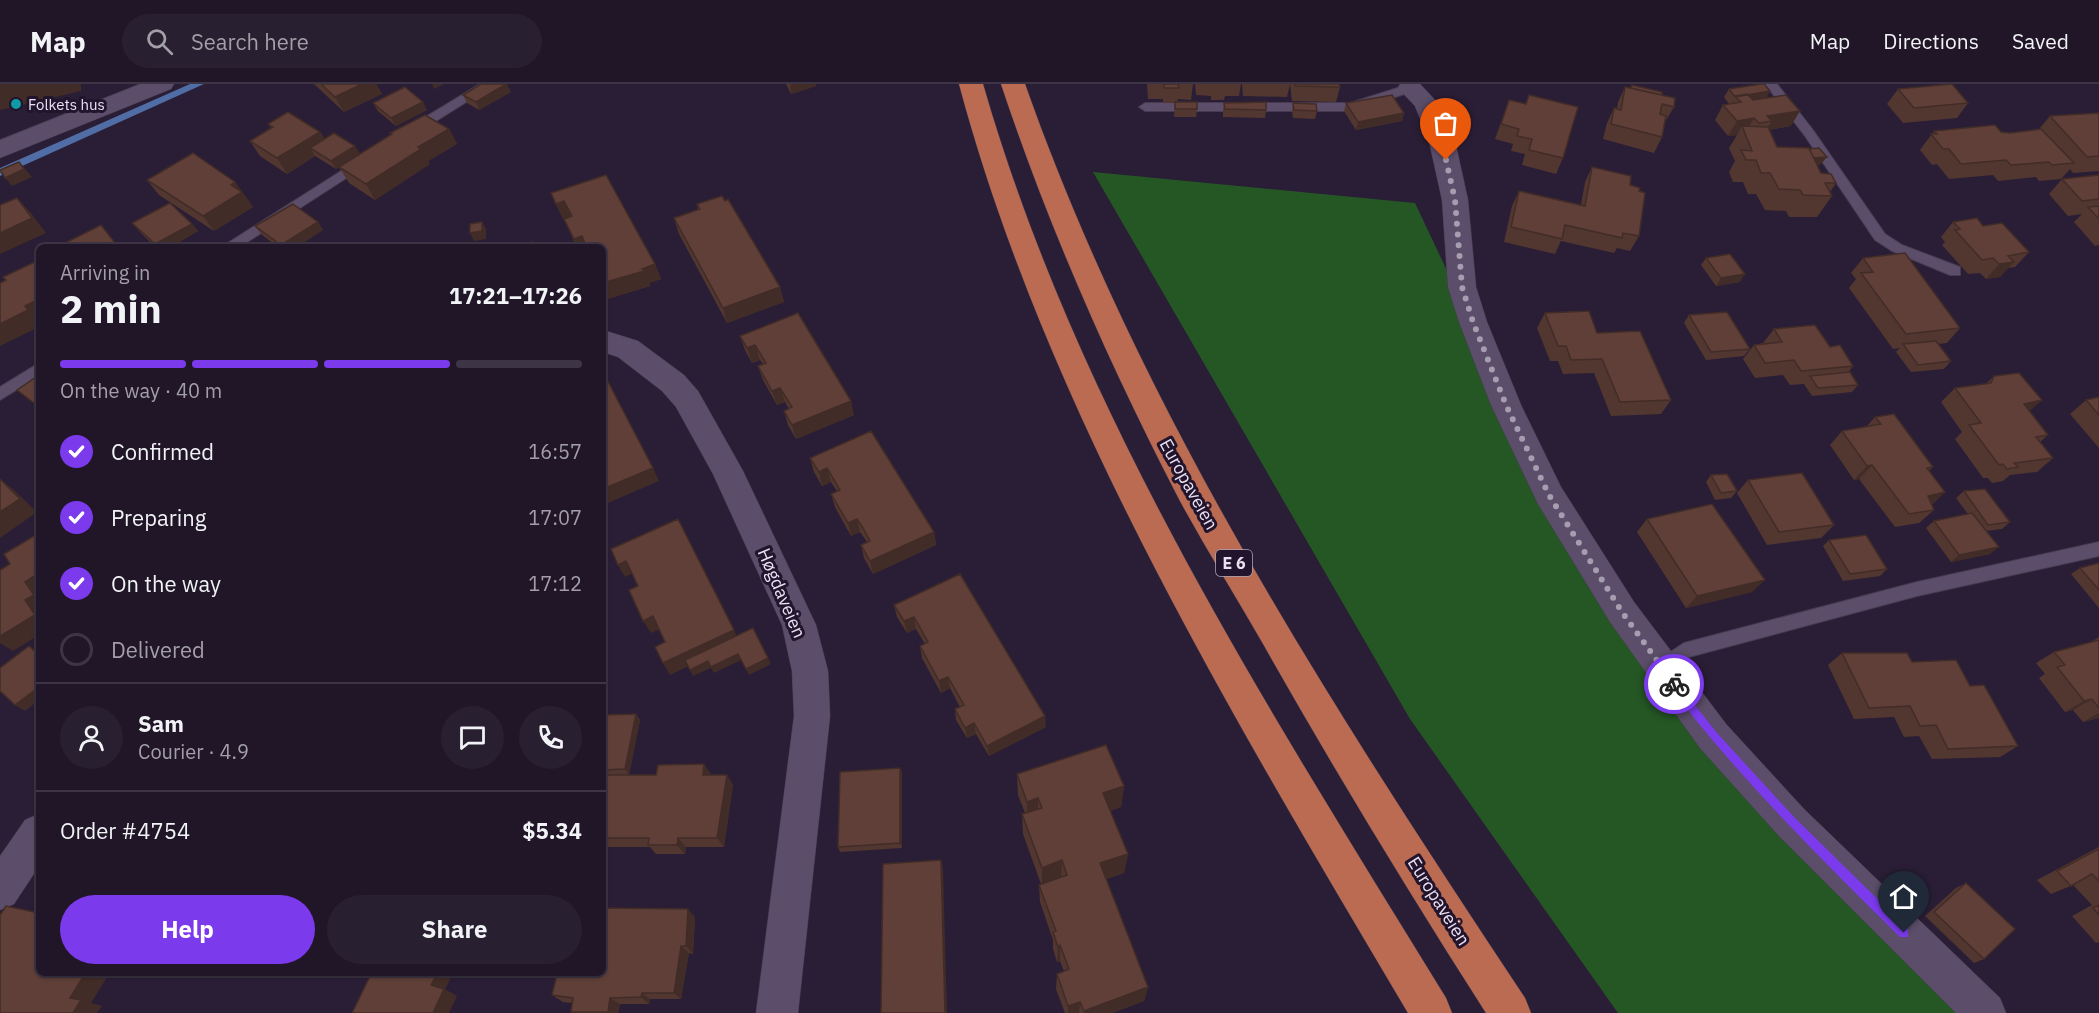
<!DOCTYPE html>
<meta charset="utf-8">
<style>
:root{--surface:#201628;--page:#281f30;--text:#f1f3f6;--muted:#a29fa8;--line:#3d3545;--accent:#7c3aed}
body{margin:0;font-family:"IBM Plex Sans",sans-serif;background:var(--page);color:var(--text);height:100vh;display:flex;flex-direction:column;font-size:22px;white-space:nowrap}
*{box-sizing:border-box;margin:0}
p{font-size:20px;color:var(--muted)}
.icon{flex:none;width:33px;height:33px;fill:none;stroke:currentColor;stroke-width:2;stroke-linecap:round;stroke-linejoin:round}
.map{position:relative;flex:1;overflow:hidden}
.panel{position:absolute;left:36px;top:160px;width:570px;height:732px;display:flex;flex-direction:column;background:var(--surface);border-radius:9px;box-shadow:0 2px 4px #0004,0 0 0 2px var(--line)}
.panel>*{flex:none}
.pin{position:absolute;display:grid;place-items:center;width:51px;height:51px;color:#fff;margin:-62px -26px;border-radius:50% 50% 50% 0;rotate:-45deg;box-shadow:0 0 6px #0007}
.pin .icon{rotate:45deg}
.courier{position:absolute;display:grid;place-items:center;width:60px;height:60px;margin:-30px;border:4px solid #7c3aed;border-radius:50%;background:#fff;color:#222;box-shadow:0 2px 8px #0007}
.headline em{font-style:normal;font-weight:800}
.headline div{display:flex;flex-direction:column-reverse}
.headline{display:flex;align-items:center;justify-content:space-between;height:102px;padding:0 24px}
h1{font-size:39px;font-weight:800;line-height:45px}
.bar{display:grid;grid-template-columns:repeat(4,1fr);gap:9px 6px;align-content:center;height:72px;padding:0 24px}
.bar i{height:8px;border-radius:4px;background:var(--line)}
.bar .current{background:var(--accent)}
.bar p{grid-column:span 4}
.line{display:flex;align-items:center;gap:15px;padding:0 24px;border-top:2px solid var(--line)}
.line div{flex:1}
.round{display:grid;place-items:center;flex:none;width:63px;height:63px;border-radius:32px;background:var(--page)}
ol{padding:0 24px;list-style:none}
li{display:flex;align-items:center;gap:18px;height:66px}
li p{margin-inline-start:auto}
li .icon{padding:6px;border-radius:50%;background:var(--accent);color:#fff;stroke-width:4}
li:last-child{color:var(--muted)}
li i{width:33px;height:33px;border:3px solid var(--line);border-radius:50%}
.primary-button{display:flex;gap:12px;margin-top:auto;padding:12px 24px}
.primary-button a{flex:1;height:69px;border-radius:36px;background:var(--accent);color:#fff;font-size:24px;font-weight:800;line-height:69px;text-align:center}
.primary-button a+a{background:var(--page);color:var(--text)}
header{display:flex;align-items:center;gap:36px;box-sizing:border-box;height:84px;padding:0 30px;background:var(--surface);border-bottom:2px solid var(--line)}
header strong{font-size:28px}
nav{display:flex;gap:33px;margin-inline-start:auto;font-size:21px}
.search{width:420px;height:54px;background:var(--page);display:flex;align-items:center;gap:15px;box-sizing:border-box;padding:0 21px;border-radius:33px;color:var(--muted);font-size:22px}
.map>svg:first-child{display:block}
.forest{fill:#255725}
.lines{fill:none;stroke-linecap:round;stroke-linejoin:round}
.stream{fill:#516da6;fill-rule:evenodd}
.service-casing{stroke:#463b50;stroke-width:2}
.minor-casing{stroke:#463b50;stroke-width:1}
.trunk-casing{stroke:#463b50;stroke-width:1}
.service{fill:#5c4e6a;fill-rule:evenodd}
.minor{fill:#5c4e6a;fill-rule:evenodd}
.trunk{fill:#bb6b51;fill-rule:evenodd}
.wall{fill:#523630}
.shaded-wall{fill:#422c27}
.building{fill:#5f3f38;stroke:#422c27;stroke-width:1.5}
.route{fill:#7c3aed}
.done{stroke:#a69db0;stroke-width:6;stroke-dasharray:0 10.8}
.culture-dot{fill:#0f9aa8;stroke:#21142c;stroke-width:2}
.labels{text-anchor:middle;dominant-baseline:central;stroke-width:6;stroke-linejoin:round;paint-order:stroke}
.far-poi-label{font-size:15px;fill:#e9e1f2;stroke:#21142c;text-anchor:start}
.shield{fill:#21142c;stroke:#ada4b7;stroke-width:1.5}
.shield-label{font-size:16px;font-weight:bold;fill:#e9e1f2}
.street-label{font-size:18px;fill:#e9e1f2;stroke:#21142c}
</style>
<header>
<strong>Map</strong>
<div class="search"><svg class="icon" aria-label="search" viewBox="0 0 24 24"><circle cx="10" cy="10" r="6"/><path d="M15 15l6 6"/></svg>Search here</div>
<nav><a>Map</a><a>Directions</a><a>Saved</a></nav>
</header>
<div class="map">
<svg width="2099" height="929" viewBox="0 0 2099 929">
<rect width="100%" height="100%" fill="#2a1e36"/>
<path class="forest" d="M1093 88 1415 119 1485 267 1624 537 1993 929H1618L1410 635Z"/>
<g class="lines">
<path class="stream" d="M190 0H204L0 92V84Z"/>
<g class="service-casing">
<path id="service" d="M480 0H495L417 49H409V43Z
M1410 0 1416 4 1414 7 1351 27H1145L1139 23 1145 19H1350Z
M1765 0H1777L1813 46 1885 150 1902 161 1960 183V191H1950L1892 167 1875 156 1805 52Z
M360 75 365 76V82L238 164H220Z
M39 279V292L0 316V303Z
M2099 458V472L1917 512 1689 573 1661 592 1655 590 1652 584 1655 578 1684 559 1917 498Z"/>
</g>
<g class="minor-casing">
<path id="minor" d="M140 0H174L171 5 0 74V56Z
M1400 0H1420L1438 19 1455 57 1468 116 1476 203 1487 238 1521 321 1561 403 1634 518 1726 640 1804 725 2000 914 2006 929H1956L1778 751 1700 664 1610 538 1538 420 1491 321 1459 238 1448 203 1442 116 1429 57 1415 22 1398 4Z
M603 246 638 257 684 291 698 307 743 387 816 541 828 587 830 632 798 929H756L794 632 792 587 782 541 713 390 676 323 662 307 618 273 603 268Z
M39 730V782L14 820 0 826V772L25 736Z"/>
</g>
<g class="trunk-casing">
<path id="trunk" d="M959 0H983C1078 330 1268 624 1446 914L1452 929H1408C1236 638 1047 328 959 0Z
M1001 0H1025C1142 331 1332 623 1525 914L1531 929H1486C1408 807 1333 684 1262 558 1235 511 1206 465 1180 417 1110 282 1049 144 1001 0Z"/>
</g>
<use href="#service" class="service"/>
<use href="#minor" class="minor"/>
<use href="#trunk" class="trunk"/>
</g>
<path class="wall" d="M314 0H376L382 10 344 28Z
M786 0H789L816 2 791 10Z
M1147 0H1193L1191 16 1178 15 1177 18 1197 25 1196 33H1174L1175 19H1163V15H1148Z
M1195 0H1241L1239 12H1225L1224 16H1211V12L1196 11Z
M1242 0H1339L1340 3 1336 18 1292 17 1290 0 1287 13 1243 12Z
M1632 1 1662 11 1674 23 1665 38 1662 53 1654 69 1603 55 1607 39 1614 24 1617 25 1618 18 1625 3 1630 4Z
M1729 5 1766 14 1791 42 1769 46 1777 63 1821 80 1817 81 1821 89 1836 99 1830 108 1832 112 1817 133H1789L1786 127 1765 126 1756 110H1748L1743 98H1733L1729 88 1735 77 1729 64 1737 51 1728 52 1715 36 1723 21 1729 20 1724 13Z
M1898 5 1968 19 1957 34 1903 39 1887 20Z
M511 8 479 26 467 19 463 11Z
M1529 11 1563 74 1556 90 1522 81 1525 70 1511 67 1513 60 1495 55 1509 16 1525 20Z
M373 19 427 26 396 42 378 27Z
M1224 19 1266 26 1265 34 1223 33V27Z
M1293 19 1317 27 1315 35 1293 34 1292 27Z
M1346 19 1404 29 1402 37 1356 46 1344 27Z
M2099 29V87L2073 89 2070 85 2061 95 2039 97 2036 93 1998 97 1993 91 1949 95 1937 80 1932 81 1920 66 1934 47 2001 48 2010 49 2039 45 2050 32Z
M268 40 320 48 325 55 355 62 360 70 336 85 315 72 287 90 260 72 250 57 271 44Z
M449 45 457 60 428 77 430 80 375 116 349 99 339 83 391 51 390 49Z
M1592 83 1630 101 1639 152 1630 167 1617 164 1614 169 1561 157 1555 170 1504 158 1512 122 1519 107 1581 121 1585 98Z
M2099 91V161L2095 162 2074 138 2082 130 2068 132 2049 110 2062 95Z
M147 96 235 98 253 123 214 147 159 111Z
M551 109 655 180 661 195 649 199 650 202 604 216 603 164H577L564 135 571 132 563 135Z
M697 120 780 203 784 218 727 239 679 150 674 134 698 126Z
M318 138 323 146 295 164H279L261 150 255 142Z
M1953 138 1983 142 2029 168 2015 183 2008 184 2000 193 1986 195 1980 189 1968 190 1942 161 1945 158 1941 153Z
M132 139 192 140 198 147 169 164H156L139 147Z
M1706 174 1740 198 1716 202 1701 181Z
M1863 174 1960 244 1947 259 1938 260 1951 277 1944 285 1911 288 1896 268 1900 264 1893 265 1849 204 1856 195 1851 189Z
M1545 229 1597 249 1671 316 1661 330 1611 332 1594 289 1563 290 1558 277H1550L1537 244Z
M1689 231 1750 265 1744 272 1706 276 1684 239Z
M1774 245 1830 263 1853 282 1848 289 1858 301 1852 308 1812 312 1804 300 1790 301 1783 291 1755 294 1743 275 1754 261 1763 259Z
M740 252 854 331 796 355 788 341 784 327 789 325 785 318 777 321 763 296 758 282 763 280 760 276 752 279 745 266Z
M1994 292 2042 316 2029 327 2048 351 2040 358 2053 374 2037 388 2010 391 2003 397 1992 399 1988 394H1983L1955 355 1962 348 1941 318 1955 304 1986 300Z
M2099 313V364L2070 330 2086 316Z
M1875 333 1933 383 1929 387 1932 421 1934 426 1919 439 1895 443 1859 395 1854 396 1830 361 1842 347 1866 343Z
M810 374 934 448 936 461 873 490 864 474 861 461 867 458 860 448 851 452 835 423 831 410 837 407 831 398 822 402 814 388Z
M1711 391 1737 407 1731 414 1715 416 1706 398Z
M1748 396 1834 441 1821 454 1767 461 1737 409Z
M1964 407 2010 438 2002 445 1986 447 1990 470 1951 478 1926 444 1934 437 1968 430 1956 414Z
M1647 435 1752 508 1686 524 1637 448Z
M1829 456 1887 485 1880 492 1843 497 1823 462Z
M2099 479V524L2071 490 2080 484Z
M960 490 1046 643 989 672 976 650 967 654 956 636 955 625 960 623 950 604 941 609 922 574 920 562 925 560 916 545 907 549 897 533 894 521Z
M2099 553V634L2083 638 2073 626 2065 628 2039 594 2045 590 2036 579 2054 568 2091 558Z
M1842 569 1912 578 1970 602 2018 662 2000 673 1932 675 1919 652 1904 653 1894 633 1854 635 1828 581Z
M636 630 640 636 629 691H727L733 701 724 763H686L685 770H656L650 763H603V631Z
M900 684 902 689V764L840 768 838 763Z
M1017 690 1124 702 1121 723 1110 727 1128 770 1124 789 1106 795 1148 903 1144 917 1112 929H1065L1056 905 1057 890 1064 887 1060 877 1057 878 1053 865V856L1040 818 1039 801 1041 800 1023 750 1022 730 1025 729 1018 711Z
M2099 763V858L2096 859 2072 832 2092 821 2073 801 2051 810 2037 796Z
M1966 799 1984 875 1974 879 1925 832 1956 804Z
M695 833 693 870 689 869 681 915H650L649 920H620L618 929H572L571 928 572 919 563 918 552 911Z"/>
<path class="shaded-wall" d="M0 0H81V7L0 26Z
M362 0H376L382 10 344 28 335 13Z
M432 0H444L434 5Z
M506 0H507L511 8 479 26 476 18Z
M795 0H816V2L791 10 790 2Z
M1770 7 1766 15 1741 18 1736 13Z
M423 18 427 26 396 42 391 34Z
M1800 27 1791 42 1766 46 1772 37 1767 32Z
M1404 29 1402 37 1356 46 1358 38Z
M1754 34 1745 49 1742 42 1737 51 1728 52 1737 37Z
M449 45 457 60 428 77 430 80 375 116 366 100 418 63Z
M320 48 330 63 310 64 315 72 287 90 277 74Z
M355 62 360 70 336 85 331 77Z
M1827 73 1821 80 1796 84 1802 76Z
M19 78 32 93 12 102 5 94Z
M235 98 253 123 214 147 203 132 231 101Z
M17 114 31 129 46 149 0 170V149Z
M564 117 571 132 563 135 556 120Z
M318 138 323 146 295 164H282L281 161Z
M482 138 486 145V155L474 157 470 149Z
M192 140 198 147 169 164H157L155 160Z
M582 152 587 164H577L574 155Z
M2014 178 2000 193 1986 195 1999 180Z
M655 180 661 195 649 199 650 202 604 216 603 199Z
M1745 190 1740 198 1716 202 1721 194Z
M780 203 784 218 727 239 723 224Z
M39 215V243L0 262V240L25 222Z
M755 261 760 276 752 279 747 264Z
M780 304 785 318 777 321 772 307Z
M2042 316 2026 330 2024 320Z
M851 317 854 331 796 355 792 341Z
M1872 381 1859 395 1854 396 1867 382Z
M653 384 659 397 603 421V405Z
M827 384 831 398 822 402 819 388Z
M0 395 14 406 37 428 0 454Z
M1945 408 1931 422 1928 412Z
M857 435 860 448 851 452 848 439Z
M934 448 936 461 873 490 870 477Z
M1999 463 1990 470 1951 478 1959 471Z
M626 477 633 489 625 493 618 481Z
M39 489V551L13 567 0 559V551L25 516V498Z
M1765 496 1752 508 1686 524 1697 512Z
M653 532 660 545 651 549 643 537Z
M914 533 916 545 907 549 904 537Z
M734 546 739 558 670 591 663 579Z
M738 570 741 576 714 589 711 584 693 592 690 586 708 577Z
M768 574 771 580 749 591 746 585Z
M948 593 950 604 941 609 939 597Z
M39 603V616L25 627 15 621Z
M2092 615 2073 626 2065 628 2084 617Z
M2099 629V634L2083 638Z
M636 630 640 636 629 691 625 685Z
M1045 632 1046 643 989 672 987 662Z
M974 639 976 650 967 654 965 644Z
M704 680 711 690 703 691Z
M900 684 902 689V764L900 759Z
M727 691 733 701 724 763 717 754Z
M1124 702 1121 723 1101 730 1103 709Z
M1038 714V734L1028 738 1027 718Z
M678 754 686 763 685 770 677 761Z
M1128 770 1124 789 1098 797 1100 779Z
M941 776 943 784 947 929H945Z
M1062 776 1061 795 1042 802V784Z
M688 825 695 833 693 870 686 862Z
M1060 861V877L1057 878 1058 863Z
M681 862 689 869 681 915 674 909Z
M85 890H109L91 919 102 922 97 929H73L70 914Z
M437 890H453L445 905 457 912 449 929H433L431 901Z
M1148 903 1144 917 1112 929H1084V927Z
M642 909 650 915 649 920 641 913Z
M610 914 620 920 618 929H609L608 928Z
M1080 918 1079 929H1068V922Z"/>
<path class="building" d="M321 0H362L335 13Z
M481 0H506L476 18 463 11Z
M1164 0H1178L1179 4H1164Z
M1295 0H1339L1340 3 1295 2Z
M1761 0H1764L1770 7 1735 13 1729 5Z
M1952 0 1968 19 1914 24 1898 5Z
M1632 1 1662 8V11L1631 4Z
M405 3 423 18 391 34 373 19Z
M1625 3 1675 14 1674 23 1662 20 1660 30 1666 32 1662 53 1611 40 1614 24 1621 26Z
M1747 10 1753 16 1786 11 1800 27 1767 32 1772 37 1759 39 1754 34 1737 37 1723 21 1741 18 1735 12Z
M1392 11 1404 29 1358 38 1346 19Z
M1529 11 1578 23 1563 74 1529 66 1532 55 1517 52 1519 45 1501 40 1509 16 1526 20Z
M1175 18H1197V25H1175Z
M1266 18V26L1225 25 1224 19Z
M1293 19 1316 20 1317 27 1294 26Z
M288 28 320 48 277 74 250 57 273 43 268 40Z
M2099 29V72L2087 73 2050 32Z
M425 31 449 45 418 63 421 65 366 100 339 83 392 50 390 49Z
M1995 41 2001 48 2010 49 2041 45 2074 79 2052 81 2049 78 2011 81 2006 76 1961 80 1949 65H1943L1931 50H1937L1934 47Z
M1742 42 1768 43 1777 63 1809 64 1821 89 1831 90 1836 99H1825L1832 112 1803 111 1800 106 1779 105 1770 89H1761L1756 76H1746L1741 66 1752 67Z
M334 49 355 62 331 77 310 64Z
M1819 64 1827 73 1814 74 1809 65Z
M193 69 235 98 231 101 242 108 203 132 147 96Z
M19 78 24 85 5 94 0 86Z
M1592 83 1631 92 1630 101 1640 104 1639 107 1645 109 1639 152 1623 149 1622 154 1565 141 1562 155 1511 143 1519 107 1585 122Z
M606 91 655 180 642 185 644 187 603 199V164H587L582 152 574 155 564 135 572 132 564 117 556 120 551 109Z
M2099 91V115L2082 117 2062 95Z
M722 112 725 117 728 115 780 203 723 224 674 134 700 125 697 120Z
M17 114 32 134 0 149V121Z
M170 119 192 140 155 160 132 139Z
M293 120 318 138 281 161 255 142Z
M2099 122V135L2088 123Z
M1977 134 1983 142 2002 139 2029 168 2008 172 2014 178 1999 180 1993 174 1982 176 1955 146 1960 145 1953 138Z
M482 138V147L470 149V140Z
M101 141 119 164H55Z
M532 158 533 164H503Z
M1905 169 1960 244 1906 250 1861 189 1873 188 1863 174Z
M1730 170 1745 190 1721 194 1706 174Z
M39 176V215L25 222 28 226 0 240V199L6 196 3 193Z
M1589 227 1597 249 1640 247 1671 316 1620 318 1602 275 1571 276 1566 262H1558L1545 229Z
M1727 228 1750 265 1711 268 1689 231Z
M798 229 851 317 792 341 784 327 792 323 780 304 772 307 758 282 766 279 755 261 747 264 740 252Z
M1815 241 1830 263 1840 261 1853 282 1801 287 1794 276 1765 279 1754 261 1782 258 1774 245Z
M1936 257 1951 277 1918 281 1903 260Z
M603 288 653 384 603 405Z
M1850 288 1858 301 1818 304 1810 292Z
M2019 289 2042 316 2024 320 2048 351 2036 353 2053 374 2014 379 2018 383 2007 385 2003 380 1999 381 1969 341 1981 339 1955 304 1991 299 1994 292Z
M39 291V323L17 306Z
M2099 313V331L2086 316Z
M1894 330 1933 383 1927 384 1945 408 1928 412 1934 426 1909 430 1872 381 1867 382 1842 347 1881 340 1875 333Z
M871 347 934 448 870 477 861 461 870 457 863 444 857 435 848 439 831 410 840 406 827 384 819 388 810 374Z
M1802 389 1834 441 1779 448 1748 396Z
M1727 390 1737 407 1721 409 1711 391Z
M0 395 20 415 0 428Z
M1985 405 2010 438 1988 441 1964 407Z
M1712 420 1765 496 1697 512 1647 435Z
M1972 429 1999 463 1959 471 1934 437Z
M678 435 734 546 663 579 655 563 665 558 653 532 643 537 629 506 638 502 626 477 618 481 611 465Z
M39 449V489L25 498 34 511 25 516 35 531 0 552V486L10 480 4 470Z
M1866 451 1887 485 1850 490 1829 456Z
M2099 479V506L2080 484Z
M960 490 1045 632 987 662 974 639 965 644 955 625 964 621 948 593 939 597 920 562 928 558 914 533 904 537 894 521Z
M753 544 768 574 746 585 738 570 711 583 708 577 690 586 685 576Z
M2099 556V624L2092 615 2084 617 2057 583 2065 581 2054 568Z
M29 562 39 571V603L15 621 0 607V584Z
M1842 569H1907L1912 578 1956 576 1970 602 1984 601 2018 662 1948 665 1936 641 1920 642 1910 622 1869 624Z
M636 630 625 685 603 686V631Z
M1106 661 1124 702 1103 709 1128 770 1100 779 1148 903 1084 927 1080 918 1068 922 1057 890 1069 885 1060 861 1058 863 1053 848 1056 847 1039 801 1067 791 1062 776 1042 784 1022 730 1042 724 1038 714 1027 718 1017 690Z
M704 680 703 691H727L717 754H678L677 761H648L649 754H603V691H656L658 681Z
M900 684V759L838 763 840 688Z
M2099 765V797L2092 790 2071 802 2057 787Z
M941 776 945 929H881L883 780Z
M1966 799 2015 845 1984 875 1934 828Z
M2099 821V831L2093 824Z
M6 822 39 829V890H85L70 914 81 916 73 929H0V831Z
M603 824 688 825 686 862H681L674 909H642L641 913 610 914 608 928H571L573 914 552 911 557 890H603Z
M371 890H437L431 901 444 905 433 929H352Z"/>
<path class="route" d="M1674 595 1717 649 1795 734 1908 845V853H1900C1819 773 1739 694 1670 603V597Z"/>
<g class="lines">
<path class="done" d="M1446 76 1455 116 1462 203 1473 238 1506 321 1549 411 1622 528 1674 600"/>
</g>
<circle class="culture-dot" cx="16" cy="20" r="6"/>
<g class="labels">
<g class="far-poi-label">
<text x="28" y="20">Folkets hus</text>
</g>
<rect class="shield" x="1216" y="466" width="36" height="26" rx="4.5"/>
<g class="shield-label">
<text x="1234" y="479">E 6</text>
</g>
<g class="street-label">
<text transform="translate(1189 400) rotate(61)">Europaveien</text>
<text transform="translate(782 509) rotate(67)">Høgdaveien</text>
<text transform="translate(1439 817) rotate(58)">Europaveien</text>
</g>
</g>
</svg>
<div class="pin" style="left:1446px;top:76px;background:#ea580c"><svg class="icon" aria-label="bag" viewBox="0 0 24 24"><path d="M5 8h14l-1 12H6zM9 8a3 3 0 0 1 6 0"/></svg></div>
<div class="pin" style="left:1904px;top:849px;background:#1f2937"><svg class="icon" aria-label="home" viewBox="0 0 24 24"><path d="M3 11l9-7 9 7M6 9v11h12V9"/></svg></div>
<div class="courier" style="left:1674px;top:600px"><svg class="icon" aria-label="bike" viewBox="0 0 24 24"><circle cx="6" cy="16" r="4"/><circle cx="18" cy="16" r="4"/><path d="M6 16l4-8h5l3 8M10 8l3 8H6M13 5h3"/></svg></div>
<section class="panel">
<div class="headline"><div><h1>2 min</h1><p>Arriving in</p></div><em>17:21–17:26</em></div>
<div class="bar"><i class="current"></i><i class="current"></i><i class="current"></i><i></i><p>On the way · 40 m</p></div>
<ol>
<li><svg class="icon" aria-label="check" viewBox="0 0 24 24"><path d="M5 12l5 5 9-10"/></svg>Confirmed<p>16:57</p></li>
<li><svg class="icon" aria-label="check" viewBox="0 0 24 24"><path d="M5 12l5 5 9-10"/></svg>Preparing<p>17:07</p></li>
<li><svg class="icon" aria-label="check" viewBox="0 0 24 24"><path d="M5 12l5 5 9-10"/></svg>On the way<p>17:12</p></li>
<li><i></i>Delivered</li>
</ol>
<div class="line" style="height:108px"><a class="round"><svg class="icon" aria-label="person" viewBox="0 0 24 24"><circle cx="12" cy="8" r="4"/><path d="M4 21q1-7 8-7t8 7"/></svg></a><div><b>Sam</b><p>Courier · 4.9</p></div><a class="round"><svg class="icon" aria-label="chat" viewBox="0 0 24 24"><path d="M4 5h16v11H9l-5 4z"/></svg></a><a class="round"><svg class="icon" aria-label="phone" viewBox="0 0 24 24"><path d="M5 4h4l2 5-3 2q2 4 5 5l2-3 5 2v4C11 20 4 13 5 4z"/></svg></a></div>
<div class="line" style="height:78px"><div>Order #4754</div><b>$5.34</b></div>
<div class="primary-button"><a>Help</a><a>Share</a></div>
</section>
</div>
